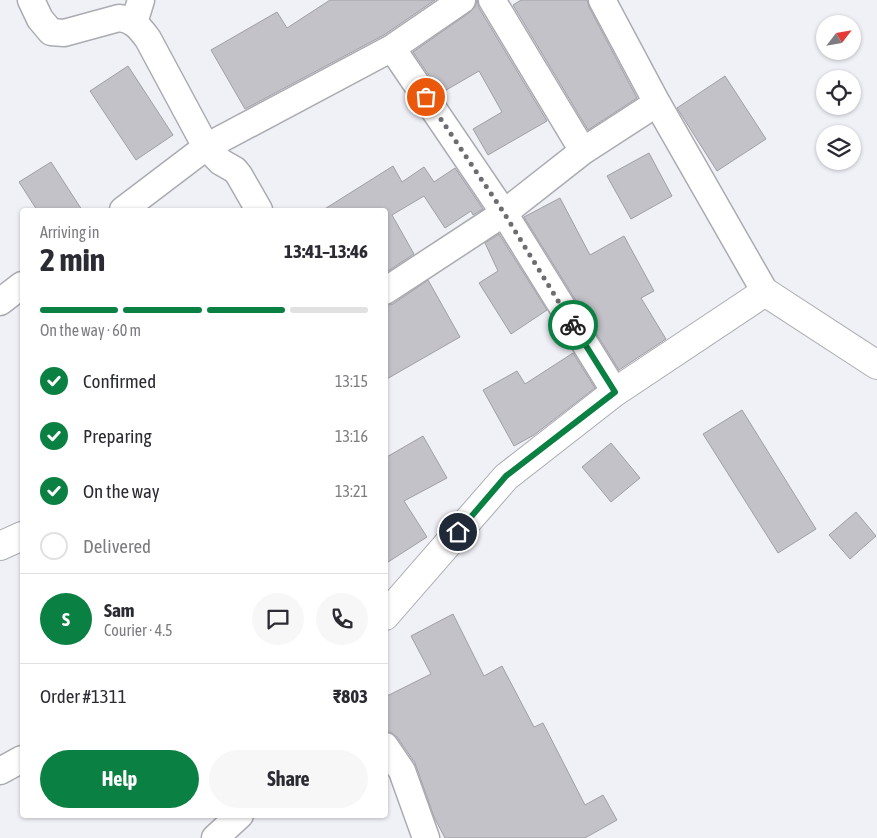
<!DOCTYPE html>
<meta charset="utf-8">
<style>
:root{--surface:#fff;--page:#f7f7f7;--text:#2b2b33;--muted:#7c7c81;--line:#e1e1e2;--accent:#0b8043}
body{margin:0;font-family:"Asap Condensed",sans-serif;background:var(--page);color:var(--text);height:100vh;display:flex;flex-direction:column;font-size:19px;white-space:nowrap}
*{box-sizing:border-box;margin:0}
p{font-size:16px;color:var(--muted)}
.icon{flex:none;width:28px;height:28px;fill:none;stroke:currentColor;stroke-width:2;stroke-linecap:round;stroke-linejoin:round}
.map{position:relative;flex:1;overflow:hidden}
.sheet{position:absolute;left:20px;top:208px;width:368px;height:610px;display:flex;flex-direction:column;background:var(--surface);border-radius:5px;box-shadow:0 1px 4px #0004}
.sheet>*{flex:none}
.needle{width:32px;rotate:59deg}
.controls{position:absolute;left:816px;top:15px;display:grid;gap:10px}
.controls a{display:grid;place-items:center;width:45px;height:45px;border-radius:50%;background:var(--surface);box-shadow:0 1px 4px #0004;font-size:25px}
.pin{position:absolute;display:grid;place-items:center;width:42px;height:42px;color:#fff;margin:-21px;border:2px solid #fff;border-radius:50%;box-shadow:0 1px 5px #0007}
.courier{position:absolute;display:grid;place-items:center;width:50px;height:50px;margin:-25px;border:4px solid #0b8043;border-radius:50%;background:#fff;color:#222;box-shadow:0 1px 6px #0007}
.summary em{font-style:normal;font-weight:700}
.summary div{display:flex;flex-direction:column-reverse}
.summary{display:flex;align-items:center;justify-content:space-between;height:85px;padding:0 20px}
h1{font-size:32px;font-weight:700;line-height:38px}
.bar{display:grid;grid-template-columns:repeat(4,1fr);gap:8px 5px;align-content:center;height:60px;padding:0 20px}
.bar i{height:6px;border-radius:4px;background:var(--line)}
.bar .selected{background:var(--accent)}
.bar p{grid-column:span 4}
.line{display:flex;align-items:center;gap:12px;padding:0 20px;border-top:1px solid var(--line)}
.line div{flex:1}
.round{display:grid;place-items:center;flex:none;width:52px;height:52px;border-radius:26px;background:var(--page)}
ol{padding:0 20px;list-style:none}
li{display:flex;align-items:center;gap:15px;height:55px}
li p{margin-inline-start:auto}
li .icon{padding:5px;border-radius:50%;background:var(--accent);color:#fff;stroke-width:4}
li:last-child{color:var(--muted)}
li i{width:28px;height:28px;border:2px solid var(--line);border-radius:50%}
.primary-button{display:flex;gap:10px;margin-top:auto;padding:10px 20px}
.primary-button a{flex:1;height:58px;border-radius:30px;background:var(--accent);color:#fff;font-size:20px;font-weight:700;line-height:58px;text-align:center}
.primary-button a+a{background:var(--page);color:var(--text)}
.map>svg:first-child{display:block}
.building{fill:#c2c2c8;stroke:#9f9fa5}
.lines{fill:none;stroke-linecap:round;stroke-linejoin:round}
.minor-casing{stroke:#ababb2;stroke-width:29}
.tertiary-casing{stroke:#ababb2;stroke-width:30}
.minor{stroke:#fff;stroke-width:26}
.tertiary{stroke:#fff;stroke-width:28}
.done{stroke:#6d6d71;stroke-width:5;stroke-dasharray:0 9}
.route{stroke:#0b8043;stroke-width:6}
</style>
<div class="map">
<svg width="877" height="838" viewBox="0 0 877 838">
<rect width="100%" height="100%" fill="#f0f0f7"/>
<path class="building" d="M330 0H435L384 35 245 109 211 50 277 12 287 28Z
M477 0 479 8 547 121 488 155 473 129 502 112 479 71 441 93 413 52 470 12 475 7Z
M521 0H587L589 7 637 98 588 130 513 5Z
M128 66 173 135 136 160 90 91Z
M725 76 766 139 717 171 677 108Z
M649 153 672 196 631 219 607 176Z
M51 162 82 210H37L19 182Z
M393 166 402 182 424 167 434 182 455 168 483 209 473 215 471 211 445 228 424 196 392 215 414 254 385 273V210H323Z
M560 198 590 255 624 236 654 291 641 298 666 339 619 370 524 217Z
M499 234 547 310 511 334 479 283 498 271 485 243Z
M428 280 460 337 385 380V306L393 304Z
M573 353 595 388 534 435 514 446 483 390 517 371 525 384Z
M742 410 816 529 778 553 703 434Z
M423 436 447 478 404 501 427 537 385 564V458Z
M611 443 640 478 611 502 582 467Z
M856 512 876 536 850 559 829 535Z
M453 614 484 676 502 666 534 727 543 723 585 805 603 795 617 820 585 838H445L434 817 415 763 397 737 392 733 385 731V697L431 674 411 636Z"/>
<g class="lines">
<g class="minor-casing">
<path id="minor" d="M31 0 40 19 51 32 64 33 119 18C133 19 140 28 148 39L206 147 221 162 235 170 239 175 259 210
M492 0 583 151
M602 0 657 103 765 292
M134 23 141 0
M392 48 504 213 615 392
M123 210 206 147 392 48 462 0
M385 291 504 213 583 151 657 103
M0 302 22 285
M385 746 402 771 426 838
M0 771 22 759
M215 838 240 815"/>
</g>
<g class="tertiary-casing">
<path id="tertiary" d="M0 546 22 536
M385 616 506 477 615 392 765 292 877 365"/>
</g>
<use href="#minor" class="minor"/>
<use href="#tertiary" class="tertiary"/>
</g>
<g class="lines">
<path class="done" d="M426 97 504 213 573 325"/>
<path class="route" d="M458 532 506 476 615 392 573 325"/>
</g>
</svg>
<div class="controls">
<a><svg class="needle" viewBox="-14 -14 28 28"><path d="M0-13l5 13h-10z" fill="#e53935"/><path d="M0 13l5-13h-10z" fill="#7c7c81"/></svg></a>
<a><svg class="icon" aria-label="locate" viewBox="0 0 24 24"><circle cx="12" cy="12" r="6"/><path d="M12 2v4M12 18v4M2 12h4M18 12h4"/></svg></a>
<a><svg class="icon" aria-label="layers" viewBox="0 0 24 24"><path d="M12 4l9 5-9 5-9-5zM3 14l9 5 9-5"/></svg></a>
</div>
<div class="pin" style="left:426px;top:97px;background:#ea580c"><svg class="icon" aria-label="bag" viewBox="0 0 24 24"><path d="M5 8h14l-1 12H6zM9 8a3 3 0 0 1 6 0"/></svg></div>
<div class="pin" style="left:458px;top:532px;background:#1f2937"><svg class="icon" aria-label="home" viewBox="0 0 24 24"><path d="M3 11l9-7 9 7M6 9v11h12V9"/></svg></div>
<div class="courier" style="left:573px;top:325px"><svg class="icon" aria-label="bike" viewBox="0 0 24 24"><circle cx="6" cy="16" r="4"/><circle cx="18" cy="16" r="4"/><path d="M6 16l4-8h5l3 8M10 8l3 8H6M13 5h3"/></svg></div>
<section class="sheet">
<div class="summary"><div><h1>2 min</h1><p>Arriving in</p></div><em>13:41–13:46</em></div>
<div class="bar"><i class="selected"></i><i class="selected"></i><i class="selected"></i><i></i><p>On the way · 60 m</p></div>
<ol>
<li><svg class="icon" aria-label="check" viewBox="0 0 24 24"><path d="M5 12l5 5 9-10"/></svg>Confirmed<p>13:15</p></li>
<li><svg class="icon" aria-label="check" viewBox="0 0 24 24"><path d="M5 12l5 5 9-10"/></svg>Preparing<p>13:16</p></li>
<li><svg class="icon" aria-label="check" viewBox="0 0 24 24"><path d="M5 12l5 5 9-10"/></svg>On the way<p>13:21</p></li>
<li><i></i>Delivered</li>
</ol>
<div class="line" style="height:90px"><b class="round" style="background:var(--accent);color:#fff">S</b><div><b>Sam</b><p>Courier · 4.5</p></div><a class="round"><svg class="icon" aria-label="chat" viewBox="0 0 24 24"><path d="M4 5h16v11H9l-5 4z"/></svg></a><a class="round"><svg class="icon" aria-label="phone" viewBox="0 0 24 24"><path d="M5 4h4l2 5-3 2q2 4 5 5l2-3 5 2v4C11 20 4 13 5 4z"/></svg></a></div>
<div class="line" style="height:65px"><div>Order #1311</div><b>₹803</b></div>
<div class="primary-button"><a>Help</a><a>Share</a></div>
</section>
</div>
